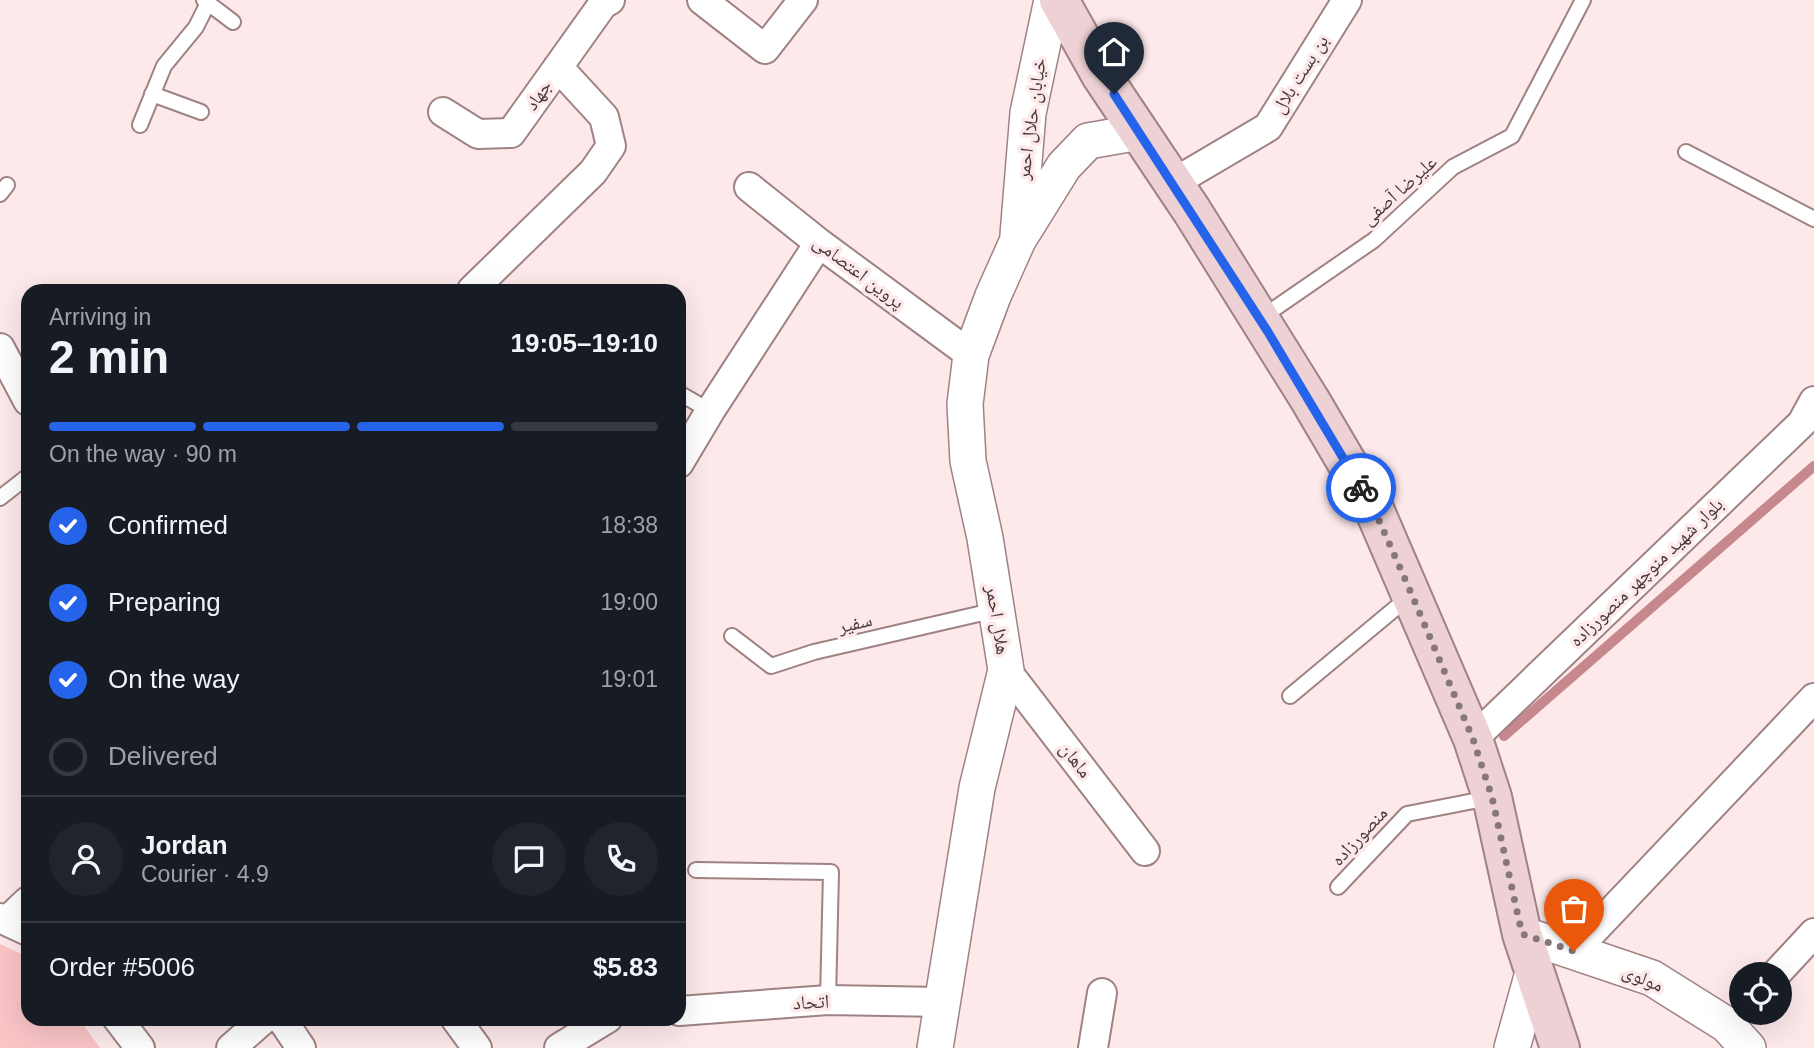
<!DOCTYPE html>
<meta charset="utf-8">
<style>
:root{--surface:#171b24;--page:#20242c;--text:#f1f3f6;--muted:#9ea1a6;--line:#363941;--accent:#2563eb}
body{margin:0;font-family:Arial,"Noto Naskh Arabic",sans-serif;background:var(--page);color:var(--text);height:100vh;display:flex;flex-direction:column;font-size:26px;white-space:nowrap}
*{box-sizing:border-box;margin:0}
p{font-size:23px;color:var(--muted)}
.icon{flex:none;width:38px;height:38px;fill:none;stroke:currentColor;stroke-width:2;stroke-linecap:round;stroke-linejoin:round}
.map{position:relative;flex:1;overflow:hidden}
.panel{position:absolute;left:21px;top:284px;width:665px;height:742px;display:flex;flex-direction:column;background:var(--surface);border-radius:21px;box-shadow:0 7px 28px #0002}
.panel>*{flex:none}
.tools{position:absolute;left:1729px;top:962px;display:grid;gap:14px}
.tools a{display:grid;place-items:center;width:63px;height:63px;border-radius:50%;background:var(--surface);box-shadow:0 7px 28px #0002;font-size:35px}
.pin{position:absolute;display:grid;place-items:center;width:60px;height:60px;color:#fff;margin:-72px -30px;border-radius:50% 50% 50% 0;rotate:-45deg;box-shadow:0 0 7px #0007}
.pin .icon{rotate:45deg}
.courier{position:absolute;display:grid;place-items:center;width:70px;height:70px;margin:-35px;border:5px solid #2563eb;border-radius:50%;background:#fff;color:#222;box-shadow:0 2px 9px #0007}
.headline em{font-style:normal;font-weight:700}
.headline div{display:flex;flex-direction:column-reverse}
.headline{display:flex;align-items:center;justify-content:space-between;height:119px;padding:0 28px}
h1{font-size:46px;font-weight:700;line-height:52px}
.bar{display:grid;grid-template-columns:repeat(4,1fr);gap:10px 7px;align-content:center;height:84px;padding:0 28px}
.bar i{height:9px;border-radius:5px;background:var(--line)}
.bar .active{background:var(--accent)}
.bar p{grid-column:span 4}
.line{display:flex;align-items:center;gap:18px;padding:0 28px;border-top:2px solid var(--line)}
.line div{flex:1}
.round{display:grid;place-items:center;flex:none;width:74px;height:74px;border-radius:37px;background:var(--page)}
ol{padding:0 28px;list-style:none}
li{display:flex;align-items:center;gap:21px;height:77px}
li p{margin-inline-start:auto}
li .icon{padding:7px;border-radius:50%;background:var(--accent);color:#fff;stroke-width:4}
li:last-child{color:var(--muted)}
li i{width:38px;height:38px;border:4px solid var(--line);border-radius:50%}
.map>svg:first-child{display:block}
.green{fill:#fac4c7}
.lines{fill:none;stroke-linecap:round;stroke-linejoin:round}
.stream{stroke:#c7888d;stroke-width:10}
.service-casing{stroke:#9f8283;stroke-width:18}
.minor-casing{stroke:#9f8283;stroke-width:32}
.tertiary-casing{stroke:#9f8283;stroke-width:38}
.secondary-casing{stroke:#9f8283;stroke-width:42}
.service{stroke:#fff;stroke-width:14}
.minor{stroke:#fff;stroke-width:28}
.tertiary{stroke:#fff;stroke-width:35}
.secondary{stroke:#edd1d4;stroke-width:38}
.done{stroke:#867778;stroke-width:7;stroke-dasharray:0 12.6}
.route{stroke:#2563eb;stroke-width:9}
.labels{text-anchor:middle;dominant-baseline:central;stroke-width:7;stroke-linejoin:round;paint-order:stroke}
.street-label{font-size:19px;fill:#46393a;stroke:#fde9ea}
</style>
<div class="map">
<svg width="1814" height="1048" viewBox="0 0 1814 1048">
<rect width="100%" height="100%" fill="#fde9ea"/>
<path class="green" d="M0 944 28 957V1018L79 1019 100 1048H0Z"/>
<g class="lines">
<path class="stream" d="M1504 736 1814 466"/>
<g class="service-casing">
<path id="service" d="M204 0 233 22
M152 94 201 112
M140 125 164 66 196 27 208 3
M1686 152 1814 219
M0 194 7 185
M1261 318 1374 240 1453 167 1512 136 1583 0
M679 393 710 411
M0 498 28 476
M732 636 771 666 814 652 996 610
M1290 696 1410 596
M696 870 831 872 828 1000
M1338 887 1407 814 1489 798"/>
</g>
<g class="minor-casing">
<path id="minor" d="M702 0 765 49 803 0
M443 112 478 134 511 133 603 4 610 0
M1173 183 1268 127 1347 0
M749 187 819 243 971 355
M472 290 593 172 611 146 604 117 558 67
M0 348 28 401
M679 463 710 411 819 243
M1006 670 1145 851
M1473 739 1802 423 1814 401
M0 918 28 931
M7 921 28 901
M1574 951 1814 698
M1775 975 1814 933
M679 1011 828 1000 943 1002
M117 1018 140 1048
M281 1018 301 1048
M455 1018 477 1048
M231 1048 265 1018
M559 1048 608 1018
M1093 1048 1102 993"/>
</g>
<g class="tertiary-casing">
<path id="tertiary" d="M1018 235 1028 113 1052 0
M1522 934 1652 978 1727 1025 1748 1048
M935 1048 977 788 1006 670 985 538 968 461 965 404 971 355 993 296 1018 240 1064 166 1088 141 1140 132
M1512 1048 1534 969"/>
</g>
<g class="secondary-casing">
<path id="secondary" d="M1059 0 1101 75 1192 211 1310 400 1374 509 1473 739 1492 797 1522 934 1560 1048"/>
</g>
<use href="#service" class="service"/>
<use href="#minor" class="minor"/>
<use href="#tertiary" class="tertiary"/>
<use href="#secondary" class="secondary"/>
</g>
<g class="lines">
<path class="done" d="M1361 488 1374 509 1412 595 1473 739 1492 797 1522 934 1574 951"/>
<path class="route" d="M1114 94 1268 332 1361 488"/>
</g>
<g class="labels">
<g class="street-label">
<text transform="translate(1300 74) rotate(-58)">بن بست بلال</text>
<text transform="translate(538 95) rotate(-55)">جهاد</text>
<text transform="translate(1031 119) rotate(-82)">خیابان حلال احمر</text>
<text transform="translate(1399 190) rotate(-42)">علیرضا آصفی</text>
<text transform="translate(859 272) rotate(37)">پروین اعتصامی</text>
<text transform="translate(1646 572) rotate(-44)">بلوار شهید منوچهر منصورزاده</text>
<text transform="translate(998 620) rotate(81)">هلال احمر</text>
<text transform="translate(855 623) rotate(-13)">سفیر</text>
<text transform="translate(1076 760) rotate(52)">ماهان</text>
<text transform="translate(1359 836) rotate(-47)">منصورزاده</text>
<text transform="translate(1643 978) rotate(23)">مولوی</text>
<text transform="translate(811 1002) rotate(-3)">اتحاد</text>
</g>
</g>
</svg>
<div class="tools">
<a><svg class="icon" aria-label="locate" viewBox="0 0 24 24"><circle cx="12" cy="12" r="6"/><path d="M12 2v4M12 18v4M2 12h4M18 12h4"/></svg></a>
</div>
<div class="pin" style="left:1574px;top:951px;background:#ea580c"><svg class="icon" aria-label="bag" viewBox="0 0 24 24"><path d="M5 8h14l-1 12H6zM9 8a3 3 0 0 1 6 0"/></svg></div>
<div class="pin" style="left:1114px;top:94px;background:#1f2937"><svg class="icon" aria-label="home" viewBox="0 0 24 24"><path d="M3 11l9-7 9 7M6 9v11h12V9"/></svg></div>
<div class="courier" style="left:1361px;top:488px"><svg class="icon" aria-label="bike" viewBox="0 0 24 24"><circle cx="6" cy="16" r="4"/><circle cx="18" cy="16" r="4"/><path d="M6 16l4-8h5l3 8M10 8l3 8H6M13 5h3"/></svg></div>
<section class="panel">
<div class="headline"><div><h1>2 min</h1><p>Arriving in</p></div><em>19:05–19:10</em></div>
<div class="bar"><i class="active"></i><i class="active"></i><i class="active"></i><i></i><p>On the way · 90 m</p></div>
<ol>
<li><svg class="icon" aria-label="check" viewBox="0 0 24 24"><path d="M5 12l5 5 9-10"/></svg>Confirmed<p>18:38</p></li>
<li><svg class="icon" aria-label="check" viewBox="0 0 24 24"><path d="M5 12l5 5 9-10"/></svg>Preparing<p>19:00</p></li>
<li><svg class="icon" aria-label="check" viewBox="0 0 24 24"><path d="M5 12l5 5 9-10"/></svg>On the way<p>19:01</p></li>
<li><i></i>Delivered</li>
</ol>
<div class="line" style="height:126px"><a class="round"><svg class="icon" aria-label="person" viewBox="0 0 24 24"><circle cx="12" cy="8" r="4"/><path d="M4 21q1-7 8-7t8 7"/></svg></a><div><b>Jordan</b><p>Courier · 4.9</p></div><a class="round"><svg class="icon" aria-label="chat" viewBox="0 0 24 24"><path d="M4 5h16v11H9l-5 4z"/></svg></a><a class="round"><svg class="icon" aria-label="phone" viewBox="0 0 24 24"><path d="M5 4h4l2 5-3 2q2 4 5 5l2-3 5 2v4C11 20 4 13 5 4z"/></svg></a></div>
<div class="line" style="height:91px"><div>Order #5006</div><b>$5.83</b></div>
</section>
</div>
